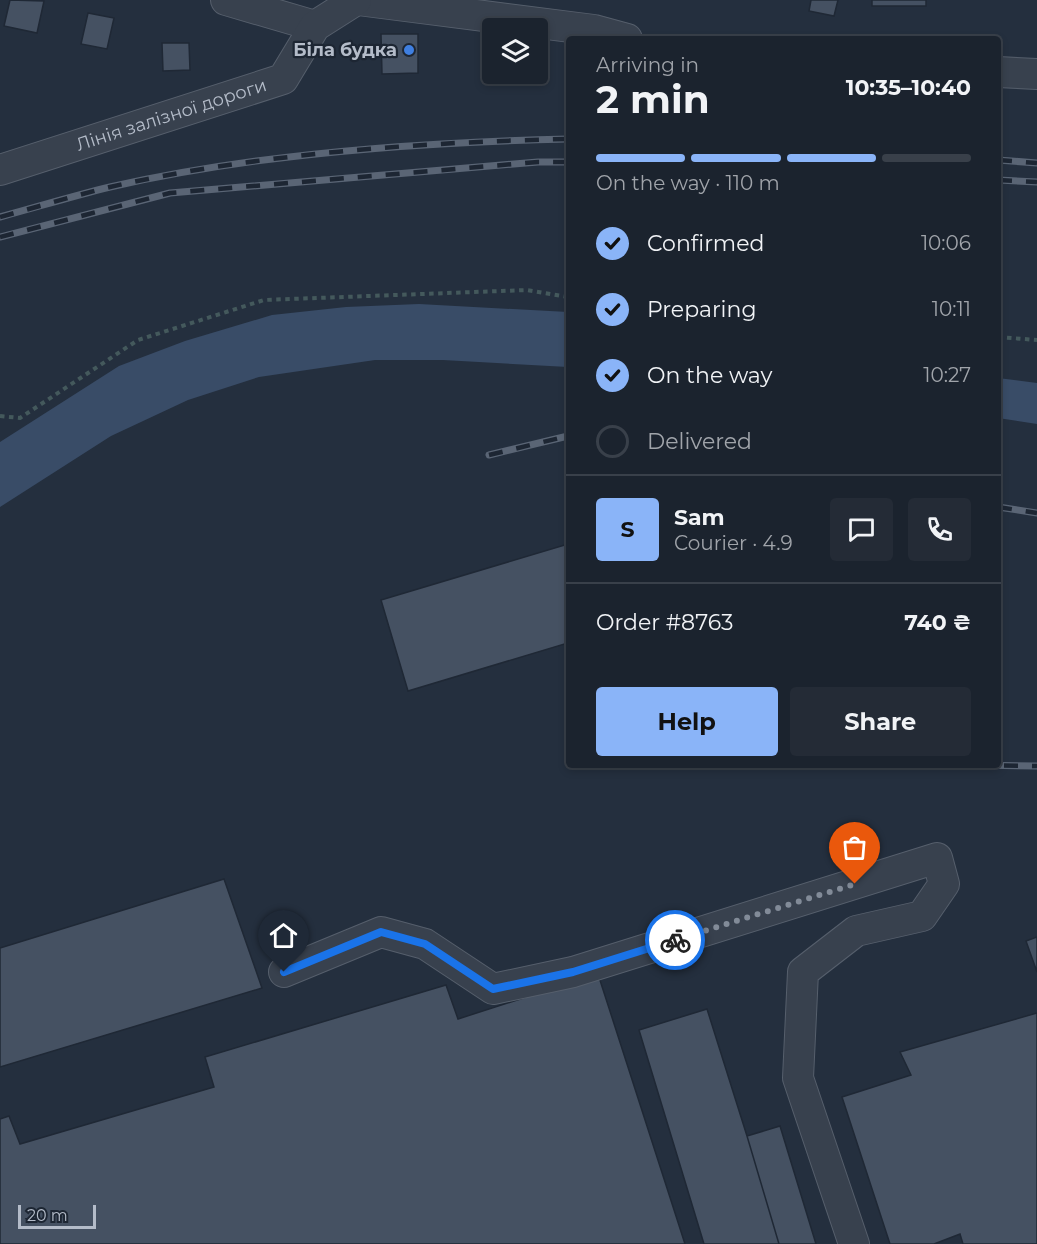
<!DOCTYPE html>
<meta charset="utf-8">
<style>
:root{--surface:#1b232e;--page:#242b36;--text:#f1f3f6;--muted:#a0a4aa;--line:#39404a;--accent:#8ab4f8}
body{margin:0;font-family:Montserrat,sans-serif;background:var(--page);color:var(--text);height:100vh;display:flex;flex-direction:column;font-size:22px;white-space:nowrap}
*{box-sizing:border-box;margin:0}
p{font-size:20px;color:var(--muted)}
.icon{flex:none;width:33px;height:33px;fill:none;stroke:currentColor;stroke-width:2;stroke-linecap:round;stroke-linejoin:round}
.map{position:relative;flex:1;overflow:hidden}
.sheet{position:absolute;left:566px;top:36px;width:435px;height:732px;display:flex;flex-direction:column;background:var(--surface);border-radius:6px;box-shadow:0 3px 9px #0003,0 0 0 2px var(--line)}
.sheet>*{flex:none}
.fabs{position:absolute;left:482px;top:18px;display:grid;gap:12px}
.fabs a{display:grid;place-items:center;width:66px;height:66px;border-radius:6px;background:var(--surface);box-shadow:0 3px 9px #0003,0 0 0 2px var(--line);font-size:30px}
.scale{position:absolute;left:18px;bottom:15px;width:78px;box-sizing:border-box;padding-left:6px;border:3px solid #b4bcc9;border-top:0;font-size:16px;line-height:21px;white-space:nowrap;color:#b4bcc9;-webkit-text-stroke:4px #1d2633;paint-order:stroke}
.pin{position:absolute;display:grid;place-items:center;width:51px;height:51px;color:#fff;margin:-62px -26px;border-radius:50% 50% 50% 0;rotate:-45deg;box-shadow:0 0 6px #0007}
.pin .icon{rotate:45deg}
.courier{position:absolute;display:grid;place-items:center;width:60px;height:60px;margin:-30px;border:4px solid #1a73e8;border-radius:50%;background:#fff;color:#222;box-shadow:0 2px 8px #0007}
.head em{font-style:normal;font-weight:700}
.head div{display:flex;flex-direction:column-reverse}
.head{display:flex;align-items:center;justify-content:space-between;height:102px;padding:0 30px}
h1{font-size:39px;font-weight:700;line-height:45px}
.bar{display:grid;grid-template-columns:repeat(4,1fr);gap:9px 6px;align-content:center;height:72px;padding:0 30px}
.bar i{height:8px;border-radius:4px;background:var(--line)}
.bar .on{background:var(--accent)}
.bar p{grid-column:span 4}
.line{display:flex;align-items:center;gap:15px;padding:0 30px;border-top:2px solid var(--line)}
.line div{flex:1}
.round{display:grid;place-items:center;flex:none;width:63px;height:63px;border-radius:6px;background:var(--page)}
ol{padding:0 30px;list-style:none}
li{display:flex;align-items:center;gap:18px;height:66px}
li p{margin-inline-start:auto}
li .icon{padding:6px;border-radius:50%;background:var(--accent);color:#111;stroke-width:4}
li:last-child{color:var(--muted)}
li i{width:33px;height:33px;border:3px solid var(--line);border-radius:50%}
.action{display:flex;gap:12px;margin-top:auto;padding:12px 30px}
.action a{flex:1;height:69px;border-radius:6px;background:var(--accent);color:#111;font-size:24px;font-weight:700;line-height:69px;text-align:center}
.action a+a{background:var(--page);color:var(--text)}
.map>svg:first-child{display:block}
.water{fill:#394c67}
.building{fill:#455162;stroke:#1f2835;stroke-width:1.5}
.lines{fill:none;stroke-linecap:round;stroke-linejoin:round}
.minor-casing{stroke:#565f6c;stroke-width:32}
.path{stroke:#44595c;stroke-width:4;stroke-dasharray:4.5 4.5;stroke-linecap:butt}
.minor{stroke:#38414e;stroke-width:30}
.rail-casing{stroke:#5a6575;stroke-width:7}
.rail{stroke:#1d2633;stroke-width:4.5;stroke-dasharray:14;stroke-linecap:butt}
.done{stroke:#828b98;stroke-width:6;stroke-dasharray:0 10.8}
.route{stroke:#1a73e8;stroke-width:8}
.shop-dot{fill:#3f7fe0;stroke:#1d2633;stroke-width:2}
.labels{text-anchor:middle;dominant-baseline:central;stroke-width:4.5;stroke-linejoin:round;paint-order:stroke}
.poi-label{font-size:18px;font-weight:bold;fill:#b4bcc9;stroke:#1d2633;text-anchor:end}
.street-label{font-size:18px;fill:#b4bcc9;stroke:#1d2633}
</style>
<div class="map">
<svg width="1037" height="1244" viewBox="0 0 1037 1244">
<rect width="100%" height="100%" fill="#242f3e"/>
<path class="water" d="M419 304 568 312V367L443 360H375L259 377 188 400 111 436 0 507V442L119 366 185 341 272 315 346 307Z
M998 378 1037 383V424L998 418Z"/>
<path class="building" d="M10 0 44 1 37 33 4 26Z
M811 0H838L834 16 809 11Z
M872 0H926V6H872Z
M88 13 114 18 107 49 81 44Z
M381 34H418V73L382 74Z
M162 43H189L190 70 163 71Z
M568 544V643L408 691 381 600Z
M224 879 262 988 0 1067V948Z
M1037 937V972L1026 941Z
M598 974 685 1244H0V1119L9 1116 20 1144 214 1087 205 1057 446 985 458 1019Z
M707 1009 747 1136 779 1244H704L639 1030Z
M1037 1013V1244H963L960 1234 934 1244H890L842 1097 911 1075 900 1052Z
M780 1126 816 1244H779L747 1136Z"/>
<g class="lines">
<g class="minor-casing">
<g id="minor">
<path d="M226 0 315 26"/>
<path d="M358 0 594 30 627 39"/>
<path d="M998 72 1037 74"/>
<path id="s1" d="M0 170 283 79 315 26 356 0"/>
<path d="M284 972 381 932 425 944 493 989 573 972 937 858 944 884 922 916 856 931 803 972 798 1078 854 1244"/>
</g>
</g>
<path class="path" d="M998 337 1037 340
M0 416 20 418 138 340 264 300 527 290 568 297"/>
<use href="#minor" class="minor"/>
<g class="rail-casing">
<path id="rail" d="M998 160 1037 163
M998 180 1037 182
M0 217C37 207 73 196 110 187 254 154 421 142 568 139
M0 237 170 193 538 162H568
M489 455 568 436
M998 507 1037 513
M976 765 1037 766"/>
</g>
<use href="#rail" class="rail"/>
</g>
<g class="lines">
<path class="done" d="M675 940 855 884"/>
<path class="route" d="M284 972 381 932 425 944 493 989 573 972 675 940"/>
</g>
<circle class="shop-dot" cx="409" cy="50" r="6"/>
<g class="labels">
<g class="poi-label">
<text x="397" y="50">Біла будка</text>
</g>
<g class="street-label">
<text stroke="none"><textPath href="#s1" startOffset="180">Лінія залізної дороги</textPath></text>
</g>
</g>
</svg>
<div class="fabs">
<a><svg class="icon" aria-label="layers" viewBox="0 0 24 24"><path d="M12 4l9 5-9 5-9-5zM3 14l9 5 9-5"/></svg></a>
</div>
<div class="scale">20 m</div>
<div class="pin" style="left:855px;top:884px;background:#ea580c"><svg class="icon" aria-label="bag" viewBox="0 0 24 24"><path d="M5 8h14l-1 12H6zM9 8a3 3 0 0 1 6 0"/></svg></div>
<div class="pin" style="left:284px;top:972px;background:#1f2937"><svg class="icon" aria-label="home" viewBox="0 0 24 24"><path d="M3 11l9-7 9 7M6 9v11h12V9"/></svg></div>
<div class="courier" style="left:675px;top:940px"><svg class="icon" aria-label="bike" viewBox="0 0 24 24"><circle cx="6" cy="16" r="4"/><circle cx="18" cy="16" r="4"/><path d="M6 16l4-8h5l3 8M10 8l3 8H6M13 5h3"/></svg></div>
<section class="sheet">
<div class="head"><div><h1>2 min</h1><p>Arriving in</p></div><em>10:35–10:40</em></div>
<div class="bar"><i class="on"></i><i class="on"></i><i class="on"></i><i></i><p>On the way · 110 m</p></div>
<ol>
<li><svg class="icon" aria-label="check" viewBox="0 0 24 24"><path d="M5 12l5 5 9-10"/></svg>Confirmed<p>10:06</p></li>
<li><svg class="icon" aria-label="check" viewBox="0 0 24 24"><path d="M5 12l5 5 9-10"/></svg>Preparing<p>10:11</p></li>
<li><svg class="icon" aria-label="check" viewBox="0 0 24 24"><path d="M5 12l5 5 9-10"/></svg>On the way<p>10:27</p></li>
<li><i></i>Delivered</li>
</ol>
<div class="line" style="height:108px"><b class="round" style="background:var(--accent);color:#111">S</b><div><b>Sam</b><p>Courier · 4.9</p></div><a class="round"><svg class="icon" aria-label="chat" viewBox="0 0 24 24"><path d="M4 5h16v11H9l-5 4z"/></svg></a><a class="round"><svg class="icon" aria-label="phone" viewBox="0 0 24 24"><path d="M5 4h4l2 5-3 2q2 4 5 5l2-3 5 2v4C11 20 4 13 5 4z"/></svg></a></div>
<div class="line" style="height:78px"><div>Order #8763</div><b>740 ₴</b></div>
<div class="action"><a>Help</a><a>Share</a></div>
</section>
</div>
